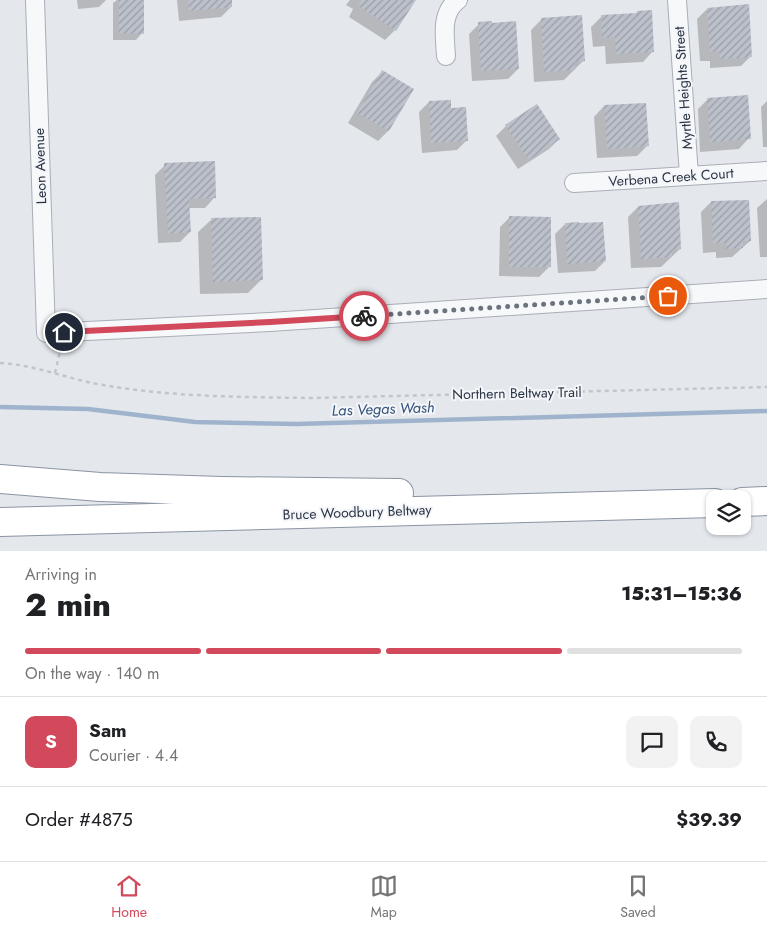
<!DOCTYPE html>
<meta charset="utf-8">
<style>
:root{--surface:#fff;--page:#f2f2f2;--text:#202124;--muted:#757577;--line:#e0e0e0;--accent:#d1495b}
body{margin:0;font-family:Jost,sans-serif;background:var(--page);color:var(--text);height:100vh;display:flex;flex-direction:column;font-size:19px;white-space:nowrap}
*{box-sizing:border-box;margin:0}
p{font-size:16px;color:var(--muted)}
.icon{flex:none;width:28px;height:28px;fill:none;stroke:currentColor;stroke-width:2;stroke-linecap:round;stroke-linejoin:round}
.map{position:relative;height:551px;overflow:hidden}
.sheet{display:flex;flex-direction:column;background:var(--surface);flex:1}
.sheet>*{flex:none}
.buttons{position:absolute;left:706px;top:490px;display:grid;gap:10px}
.buttons a{display:grid;place-items:center;width:45px;height:45px;border-radius:10px;background:var(--surface);box-shadow:0 1px 4px #0004;font-size:25px}
.pin{position:absolute;display:grid;place-items:center;width:42px;height:42px;color:#fff;margin:-21px;border:2px solid #fff;border-radius:50%;box-shadow:0 1px 5px #0007}
.courier{position:absolute;display:grid;place-items:center;width:50px;height:50px;margin:-25px;border:4px solid #d1495b;border-radius:50%;background:#fff;color:#222;box-shadow:0 1px 6px #0007}
.head em{font-style:normal;font-weight:800}
.head div{display:flex;flex-direction:column-reverse}
.head{display:flex;align-items:center;justify-content:space-between;height:85px;padding:0 25px}
h1{font-size:32px;font-weight:800;line-height:38px}
.bar{display:grid;grid-template-columns:repeat(4,1fr);gap:8px 5px;align-content:center;height:60px;padding:0 25px}
.bar i{height:6px;border-radius:4px;background:var(--line)}
.bar .selected{background:var(--accent)}
.bar p{grid-column:span 4}
.line{display:flex;align-items:center;gap:12px;padding:0 25px;border-top:1px solid var(--line)}
.line div{flex:1}
.round{display:grid;place-items:center;flex:none;width:52px;height:52px;border-radius:10px;background:var(--page)}
.menu{display:flex;justify-content:space-around;align-items:center;height:70px;border-top:1px solid var(--line);background:var(--surface);font-size:14px;color:var(--muted)}
.menu a{display:grid;justify-items:center;gap:2px}
.menu .selected{color:var(--accent)}
.map>svg:first-child{display:block}
.shadow{fill:#0003}
.lines{fill:none;stroke-linecap:round;stroke-linejoin:round}
.stream{stroke:#9fb4cc;stroke-width:4.5}
.building{fill:url(#building-hatch)}
.minor-casing{stroke:#a9aeb7;stroke-width:20}
.motorway-casing{stroke:#8b94a3;stroke-width:30}
.path{stroke:#c2c5cb;stroke-width:2.5;stroke-dasharray:4 4;stroke-linecap:butt}
.minor{stroke:#f7f8fa;stroke-width:18}
.motorway{stroke:#fff;stroke-width:28}
.done{stroke:#6c737f;stroke-width:5;stroke-dasharray:0 9}
.route{stroke:#d1495b;stroke-width:6}
.labels{text-anchor:middle;dominant-baseline:central;stroke-width:4;stroke-linejoin:round;paint-order:stroke}
.street-label{font-size:14px;fill:#2b3445;stroke:#f4f6f9}
.water-label{font-size:15px;font-style:italic;fill:#34527a;stroke:#f4f6f9}
</style>
<div class="map">
<svg width="767" height="551" viewBox="0 0 767 551">
<defs>
<pattern id="building-hatch" width="6" height="6" patternUnits="userSpaceOnUse" patternTransform="scale(1.25)"><rect width="6" height="6" fill="#bbc0ca"/><path d="M-1 1l2-2M0 6l6-6M5 7l2-2" fill="none" stroke="#989da6"/></pattern>
</defs>
<rect width="100%" height="100%" fill="#e4e7ec"/>
<path class="shadow" d="M77 0H106L99 7 78 9Z
M117 0H143L142 33 136 40H113V3Z
M177 0H230L231 7 221 17 179 21Z
M350 0H415L395 30 385 40 349 17 353 9 346 5Z
M707 9 751 56 741 66 710 68V61H700L697 19Z
M637 12 653 51 643 62 606 64 605 46 593 47 591 27 602 16 635 15Z
M541 20 584 60 564 80 534 82 531 30Z
M479 24 518 69 508 79 472 81 469 34Z
M382 72 412 90 388 131 378 141 348 123 372 82Z
M708 99 749 138 739 149 700 152 698 109Z
M767 101V147H763L761 107Z
M429 102 450 110 467 140 457 150 422 153 419 112Z
M604 106 647 146 637 156 597 158 594 117Z
M506 126 559 139 549 149 518 169 496 136Z
M165 165 215 197 205 208H189L190 232 180 242 158 243 155 175Z
M767 199V257H760L757 208Z
M711 202 750 241 732 257 716 258V252L703 253 701 212Z
M638 207 680 249 661 267 631 268 628 217Z
M510 217 549 267 539 277 499 276 500 227Z
M212 219 261 280 248 293 200 294 198 232Z
M565 224 605 261 595 271 558 273 555 234Z"/>
<g class="lines">
<path class="stream" d="M0 407 88 409 195 422 296 424 767 411"/>
</g>
<path class="building" d="M119 0H144V34L119 33Z
M188 0H232V7L189 11Z
M362 0H416L396 31 358 6Z
M749 4 752 57 720 59 719 51 710 52 707 8Z
M652 10 654 52 616 54 615 37 602 38 601 15 637 13V11Z
M582 15 585 61 575 62V70L544 72 541 18Z
M492 21V23L516 21 519 69 481 71 478 22Z
M382 70 414 89 389 131 357 113Z
M748 95 751 139 710 142 707 98Z
M451 100V108L466 107 468 141 431 143 429 101Z
M646 103 649 146 607 149 604 105Z
M537 104 560 139 529 160 505 125Z
M215 161 216 198 189 199 191 232 168 234 164 163Z
M749 200 751 241H743V248L726 249V243H713L711 201Z
M679 202 681 249 672 250V257L641 259 638 206Z
M509 216 551 217V267H509Z
M261 217 263 280 213 282 211 218Z
M579 222V223L603 222 606 261 567 264 565 223Z"/>
<g class="lines">
<g class="minor-casing">
<path id="minor" d="M35 0 46 333 270 322 767 289
M677 0 689 176
M446 56C445 37 440 13 458 0
M574 183 767 171"/>
</g>
<g class="motorway-casing">
<path id="motorway" d="M0 479 100 487 221 491 399 493
M742 502 767 501
M0 522 715 503"/>
</g>
<path class="path" d="M0 363C38 365 72 381 109 386 175 397 244 397 312 398L767 387
M55 373 61 347"/>
<use href="#minor" class="minor"/>
<use href="#motorway" class="motorway"/>
</g>
<g class="lines">
<path class="done" d="M364 316 668 296"/>
<path class="route" d="M64 332 270 322 364 316"/>
</g>
<g class="labels">
<g class="street-label">
<text transform="translate(683 88) rotate(-94)">Myrtle Heights Street</text>
<text transform="translate(40 166) rotate(-92)">Leon Avenue</text>
<text transform="translate(671 177) rotate(-4)">Verbena Creek Court</text>
<text transform="translate(517 393) rotate(-1)">Northern Beltway Trail</text>
<text transform="translate(357 512) rotate(-2)">Bruce Woodbury Beltway</text>
</g>
<g class="water-label">
<text transform="translate(383 409) rotate(-2)">Las Vegas Wash</text>
</g>
</g>
</svg>
<div class="buttons">
<a><svg class="icon" aria-label="layers" viewBox="0 0 24 24"><path d="M12 4l9 5-9 5-9-5zM3 14l9 5 9-5"/></svg></a>
</div>
<div class="pin" style="left:668px;top:296px;background:#ea580c"><svg class="icon" aria-label="bag" viewBox="0 0 24 24"><path d="M5 8h14l-1 12H6zM9 8a3 3 0 0 1 6 0"/></svg></div>
<div class="pin" style="left:64px;top:332px;background:#1f2937"><svg class="icon" aria-label="home" viewBox="0 0 24 24"><path d="M3 11l9-7 9 7M6 9v11h12V9"/></svg></div>
<div class="courier" style="left:364px;top:316px"><svg class="icon" aria-label="bike" viewBox="0 0 24 24"><circle cx="6" cy="16" r="4"/><circle cx="18" cy="16" r="4"/><path d="M6 16l4-8h5l3 8M10 8l3 8H6M13 5h3"/></svg></div>
</div>
<section class="sheet">
<div class="head"><div><h1>2 min</h1><p>Arriving in</p></div><em>15:31–15:36</em></div>
<div class="bar"><i class="selected"></i><i class="selected"></i><i class="selected"></i><i></i><p>On the way · 140 m</p></div>
<div class="line" style="height:90px"><b class="round" style="background:var(--accent);color:#fff">S</b><div><b>Sam</b><p>Courier · 4.4</p></div><a class="round"><svg class="icon" aria-label="chat" viewBox="0 0 24 24"><path d="M4 5h16v11H9l-5 4z"/></svg></a><a class="round"><svg class="icon" aria-label="phone" viewBox="0 0 24 24"><path d="M5 4h4l2 5-3 2q2 4 5 5l2-3 5 2v4C11 20 4 13 5 4z"/></svg></a></div>
<div class="line" style="height:65px"><div>Order #4875</div><b>$39.39</b></div>
</section>
<nav class="menu">
<a class="selected"><svg class="icon" aria-label="home" viewBox="0 0 24 24"><path d="M3 11l9-7 9 7M6 9v11h12V9"/></svg>Home</a>
<a><svg class="icon" aria-label="map" viewBox="0 0 24 24"><path d="M3 6l6-2 6 2 6-2v14l-6 2-6-2-6 2zM9 4v14M15 6v14"/></svg>Map</a>
<a><svg class="icon" aria-label="saved" viewBox="0 0 24 24"><path d="M7 4h10v16l-5-4-5 4z"/></svg>Saved</a>
</nav>
